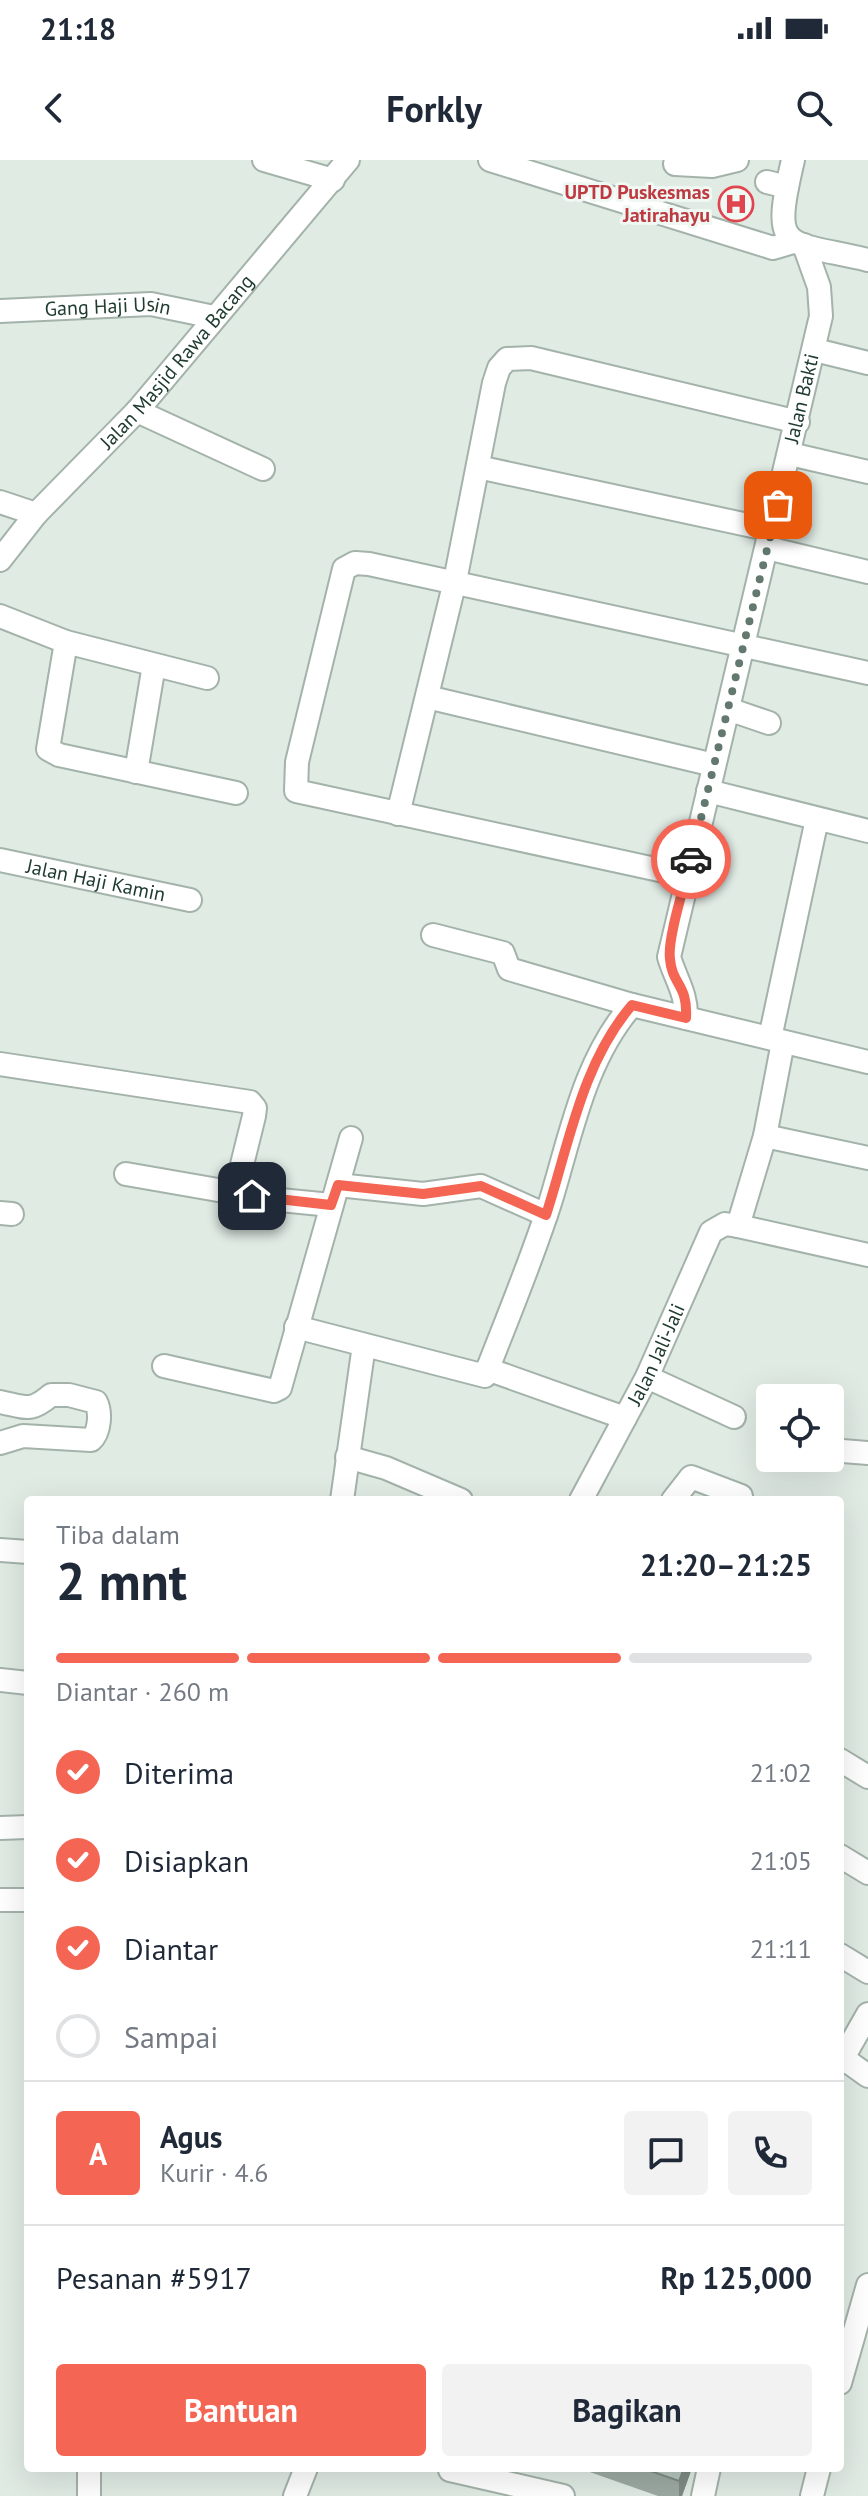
<!DOCTYPE html>
<html lang="id">
<meta charset="utf-8">
<style>
:root{--surface:#fff;--page:#f2f2f3;--text:#1f2937;--muted:#747a83;--line:#e0e1e3;--accent:#f56553}
body{margin:0;font-family:"PT Sans",sans-serif;background:var(--page);color:var(--text);height:100vh;display:flex;flex-direction:column;font-size:30px;white-space:nowrap}
*{box-sizing:border-box;margin:0}
p{font-size:26px;color:var(--muted)}
.icon{flex:none;width:44px;height:44px;fill:none;stroke:currentColor;stroke-width:2;stroke-linecap:round;stroke-linejoin:round}
.map{position:relative;flex:1;overflow:hidden}
.side{position:absolute;left:24px;top:1336px;width:820px;height:976px;display:flex;flex-direction:column;background:var(--surface);border-radius:8px;box-shadow:0 8px 32px #0002}
.side>*{flex:none}
.tools{position:absolute;left:756px;top:1224px;display:grid;gap:16px}
.tools a{display:grid;place-items:center;width:88px;height:88px;border-radius:8px;background:var(--surface);box-shadow:0 8px 32px #0002;font-size:40px}
.pin{position:absolute;display:grid;place-items:center;width:68px;height:68px;color:#fff;margin:-34px;border-radius:16px;box-shadow:0 4px 12px #0006}
.courier{position:absolute;display:grid;place-items:center;width:80px;height:80px;margin:-40px;border:6px solid #f56553;border-radius:50%;background:#fff;color:#222;box-shadow:0 2px 10px #0007}
.head em{font-style:normal;font-weight:800}
.head div{display:flex;flex-direction:column-reverse}
.head{display:flex;align-items:center;justify-content:space-between;height:136px;padding:0 32px}
h1{font-size:52px;font-weight:800;line-height:60px}
.bar{display:grid;grid-template-columns:repeat(4,1fr);gap:12px 8px;align-content:center;height:96px;padding:0 32px}
.bar i{height:10px;border-radius:6px;background:var(--line)}
.bar .current{background:var(--accent)}
.bar p{grid-column:span 4}
.line{display:flex;align-items:center;gap:20px;padding:0 32px;border-top:2px solid var(--line)}
.line div{flex:1}
.round{display:grid;place-items:center;flex:none;width:84px;height:84px;border-radius:8px;background:var(--page)}
ol{padding:0 32px;list-style:none}
li{display:flex;align-items:center;gap:24px;height:88px}
li p{margin-inline-start:auto}
li .icon{padding:8px;border-radius:50%;background:var(--accent);color:#fff;stroke-width:4}
li:last-child{color:var(--muted)}
li i{width:44px;height:44px;border:4px solid var(--line);border-radius:50%}
.primary-button{display:flex;gap:16px;margin-top:auto;padding:16px 32px}
.primary-button a{flex:1;height:92px;border-radius:8px;background:var(--accent);color:#fff;font-size:32px;font-weight:800;line-height:92px;text-align:center}
.primary-button a+a{background:var(--page);color:var(--text)}
.status{display:flex;justify-content:space-between;align-items:center;height:56px;padding:0 40px;background:var(--surface);direction:ltr}
.status svg{height:22px;fill:currentColor}
header{display:flex;justify-content:space-between;align-items:center;height:104px;padding:0 32px;background:var(--surface);font-size:36px;font-weight:800}
.map>svg:first-child{display:block}
.lines{fill:none;stroke-linecap:round;stroke-linejoin:round}
.minor-casing{stroke:#a3b3aa;stroke-width:26}
.minor{stroke:#fff;stroke-width:22}
.wall{fill:#9caaa3}
.shaded-wall{fill:#7f8b84}
.building{fill:#b5c6bd;stroke:#7f8b84;stroke-width:2}
.done{stroke:#63796f;stroke-width:8;stroke-dasharray:0 14.4}
.route{stroke:#f56553;stroke-width:10}
.labels{text-anchor:middle;dominant-baseline:central;stroke-width:6;stroke-linejoin:round;paint-order:stroke}
.health-label{font-size:20px;font-weight:bold;fill:#be3a42;stroke:#f0f8f3;text-anchor:end}
.street-label{font-size:20px;fill:#203c30;stroke:#f0f8f3}
</style>
<div class="status"><b>21:18</b><svg viewBox="0 0 49 12"><path d="M0 12V9h3v3zM5 12V6h3v6zM10 12V3h3v9zM15 12V0h3v12zM26 1h20v11H26zM47 4h2v5h-2z"/></svg></div>
<header><svg class="icon" aria-label="back" viewBox="0 0 24 24"><path d="M15 5l-7 7 7 7"/></svg>Forkly<svg class="icon" aria-label="search" viewBox="0 0 24 24"><circle cx="10" cy="10" r="6"/><path d="M15 15l6 6"/></svg></header>
<div class="map">
<svg width="868" height="2336" viewBox="0 0 868 2336">
<rect width="100%" height="100%" fill="#e0ebe4"/>
<g class="lines">
<g class="minor-casing">
<g id="minor">
<path d="M264 0 333 20"/>
<path d="M490 0 773 88 793 82"/>
<path d="M793 0C771 94 783 80 868 100"/>
<path d="M675 4 712 6 737 0"/>
<path d="M767 22 787 27"/>
<path id="s1" d="M0 151 151 144 214 157"/>
<path d="M815 190 868 203"/>
<path d="M137 251 263 309"/>
<path d="M790 294 868 312"/>
<path d="M478 307 771 370"/>
<path d="M0 342 36 354"/>
<path d="M767 388 868 412"/>
<path id="s2" d="M0 400 36 354 137 251 348 0"/>
<path d="M0 456 66 482 207 518"/>
<path d="M66 482 48 589 59 595 236 633"/>
<path d="M427 537 714 605"/>
<path d="M728 549 769 563"/>
<path d="M136 612 154 505"/>
<path d="M708 631 868 671"/>
<path d="M398 654 455 421 494 223 499 208 507 199 531 198 798 262"/>
<path id="s3" d="M0 700 190 740"/>
<path d="M687 716 296 631 297 602 344 409 355 403 369 404 868 513"/>
<path d="M433 775 503 793 509 809 632 845 868 902"/>
<path id="s4" d="M686 858C687 834 676 820 669 797L821 156 819 127 804 85"/>
<path d="M770 878 817 659"/>
<path d="M783 882 765 976 738 1066 868 1095"/>
<path d="M0 904 250 942 255 948 254 956 235 1033"/>
<path d="M765 976 868 998"/>
<path d="M126 1014 270 1039 331 1045"/>
<path d="M338 1025 423 1034 481 1026 546 1055"/>
<path d="M0 1053 12 1054"/>
<path d="M296 1167 485 1216C507 1159 531 1102 550 1043 571 975 584 900 632 845"/>
<path d="M164 1206 274 1231 280 1228 351 978"/>
<path d="M487 1209 625 1258"/>
<path d="M647 1217 734 1257"/>
<path d="M0 1242C26 1247 30 1253 51 1235H69L96 1242C101 1252 100 1272 91 1280L23 1276 0 1283"/>
<path d="M830 1290 868 1293"/>
<path d="M347 1297 386 1308 461 1340"/>
<path d="M342 1340 364 1185"/>
<path id="s5" d="M581 1340 647 1217 711 1072 725 1064 738 1066"/>
<path d="M673 1340 691 1317 741 1336"/>
<path d="M0 1390 28 1392"/>
<path d="M0 1520 28 1523"/>
<path d="M840 1600 868 1617"/>
<path d="M0 1668 28 1667"/>
<path d="M840 1696 868 1713"/>
<path d="M0 1740H28"/>
<path d="M840 1795 868 1812"/>
<path d="M840 1896 868 1916"/>
<path d="M840 1903 868 1854"/>
<path d="M840 2223 868 2125"/>
<path d="M450 2310 563 2336"/>
<path d="M89 2336V2308"/>
<path d="M295 2336 306 2308"/>
<path d="M703 2336 709 2308"/>
<path d="M812 2336 819 2308"/>
</g>
</g>
<use href="#minor" class="minor"/>
</g>
<path class="wall" d="M584 2308H692L682 2336H658L584 2310Z"/>
<path class="shaded-wall" d="M684 2308H692L682 2336H679V2321Z"/>
<path class="building" d="M642 2308H684L679 2321Z"/>
<g class="lines">
<path class="done" d="M691 699 778 345"/>
<path class="route" d="M252 1036 331 1045 338 1025 423 1034 481 1026 546 1055C569 984 582 903 632 845L686 858C688 824 672 825 670 799 667 778 686 721 691 699"/>
</g>
<defs>
<g id="hospital-ring" transform="scale(1.8)"><circle r="9.5" fill="#f0f8f3" stroke="#e0444e" stroke-width="1.5"/><path d="M-5-5h3v3.5h4V-5h3V5h-3V1.5h-4V5h-3Z" fill="#e0444e"/></g>
</defs>
<g fill-rule="evenodd">
<use href="#hospital-ring" x="736" y="44"/>
</g>
<g class="labels">
<g class="health-label">
<text x="710" y="32">UPTD Puskesmas<tspan x="710" dy="23">Jatirahayu</tspan></text>
</g>
<g class="street-label">
<text stroke="none"><textPath href="#s1" startOffset="108">Gang Haji Usin</textPath></text>
<text stroke="none"><textPath href="#s2" startOffset="266">Jalan Masjid Rawa Bacang</textPath></text>
<text stroke="none"><textPath href="#s4" startOffset="638">Jalan Bakti</textPath></text>
<text stroke="none"><textPath href="#s3" startOffset="98">Jalan Haji Kamin</textPath></text>
<text stroke="none"><textPath href="#s5" startOffset="164">Jalan Jali-Jali</textPath></text>
</g>
</g>
</svg>
<div class="tools">
<a><svg class="icon" aria-label="locate" viewBox="0 0 24 24"><circle cx="12" cy="12" r="6"/><path d="M12 2v4M12 18v4M2 12h4M18 12h4"/></svg></a>
</div>
<div class="pin" style="left:778px;top:345px;background:#ea580c"><svg class="icon" aria-label="bag" viewBox="0 0 24 24"><path d="M5 8h14l-1 12H6zM9 8a3 3 0 0 1 6 0"/></svg></div>
<div class="pin" style="left:252px;top:1036px;background:#1f2937"><svg class="icon" aria-label="home" viewBox="0 0 24 24"><path d="M3 11l9-7 9 7M6 9v11h12V9"/></svg></div>
<div class="courier" style="left:691px;top:699px"><svg class="icon" aria-label="car" viewBox="0 0 24 24"><path d="M5 17H2v-5l4-1 3-4h7l3 4 3 1v5h-3M9 17h6M6 11h13"/><circle cx="7" cy="17" r="2"/><circle cx="17" cy="17" r="2"/></svg></div>
<section class="side">
<div class="head"><div><h1>2 mnt</h1><p>Tiba dalam</p></div><em>21:20–21:25</em></div>
<div class="bar"><i class="current"></i><i class="current"></i><i class="current"></i><i></i><p>Diantar · 260 m</p></div>
<ol>
<li><svg class="icon" aria-label="check" viewBox="0 0 24 24"><path d="M5 12l5 5 9-10"/></svg>Diterima<p>21:02</p></li>
<li><svg class="icon" aria-label="check" viewBox="0 0 24 24"><path d="M5 12l5 5 9-10"/></svg>Disiapkan<p>21:05</p></li>
<li><svg class="icon" aria-label="check" viewBox="0 0 24 24"><path d="M5 12l5 5 9-10"/></svg>Diantar<p>21:11</p></li>
<li><i></i>Sampai</li>
</ol>
<div class="line" style="height:144px"><b class="round" style="background:var(--accent);color:#fff">A</b><div><b>Agus</b><p>Kurir · 4.6</p></div><a class="round"><svg class="icon" aria-label="chat" viewBox="0 0 24 24"><path d="M4 5h16v11H9l-5 4z"/></svg></a><a class="round"><svg class="icon" aria-label="phone" viewBox="0 0 24 24"><path d="M5 4h4l2 5-3 2q2 4 5 5l2-3 5 2v4C11 20 4 13 5 4z"/></svg></a></div>
<div class="line" style="height:104px"><div>Pesanan #5917</div><b>Rp 125,000</b></div>
<div class="primary-button"><a>Bantuan</a><a>Bagikan</a></div>
</section>
</div>
